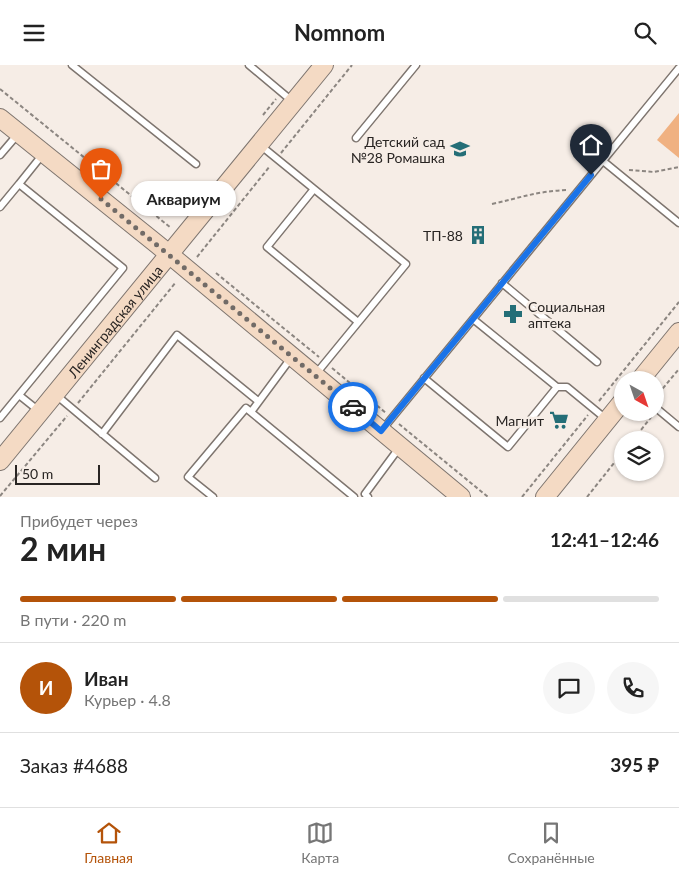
<!DOCTYPE html>
<html lang="ru">
<meta charset="utf-8">
<style>
:root{--surface:#fff;--page:#f6f6f6;--text:#222;--muted:#767676;--line:#e0e0e0;--accent:#b45309}
body{margin:0;font-family:Lato,sans-serif;background:var(--page);color:var(--text);height:100vh;display:flex;flex-direction:column;font-size:19px;white-space:nowrap}
*{box-sizing:border-box;margin:0}
p{font-size:16px;color:var(--muted)}
.icon{flex:none;width:28px;height:28px;fill:none;stroke:currentColor;stroke-width:2;stroke-linecap:round;stroke-linejoin:round}
.map{position:relative;height:432px;overflow:hidden}
.details{display:flex;flex-direction:column;background:var(--surface);flex:1}
.details>*{flex:none}
.needle{width:32px;rotate:140deg}
.fabs{position:absolute;left:614px;top:306px;display:grid;gap:10px}
.fabs a{display:grid;place-items:center;width:50px;height:50px;border-radius:50%;background:var(--surface);box-shadow:0 1px 4px #0004;font-size:25px}
.scale{position:absolute;left:15px;bottom:12px;width:85px;box-sizing:border-box;padding-left:5px;border:2px solid #292523;border-top:0;font-size:14px;line-height:18px;white-space:nowrap;color:#292523;-webkit-text-stroke:4px #f6ede6;paint-order:stroke}
.pin{position:absolute;display:grid;place-items:center;width:42px;height:42px;color:#fff;margin:-51px -21px;border-radius:50% 50% 50% 0;rotate:-45deg;box-shadow:0 0 5px #0007}
.pin .icon{rotate:45deg}
.courier{position:absolute;display:grid;place-items:center;width:50px;height:50px;margin:-25px;border:4px solid #1a73e8;border-radius:50%;background:#fff;color:#222;box-shadow:0 1px 6px #0007}
.bubble{position:absolute;height:35px;border-radius:18px;background:var(--surface);box-shadow:0 1px 4px #0004;font-size:16px;font-weight:700;line-height:35px;text-align:center}
.summary em{font-style:normal;font-weight:700}
.summary div{display:flex;flex-direction:column-reverse}
.summary{display:flex;align-items:center;justify-content:space-between;height:85px;padding:0 20px}
h1{font-size:32px;font-weight:700;line-height:38px}
.bar{display:grid;grid-template-columns:repeat(4,1fr);gap:8px 5px;align-content:center;height:60px;padding:0 20px}
.bar i{height:6px;border-radius:4px;background:var(--line)}
.bar .active{background:var(--accent)}
.bar p{grid-column:span 4}
.line{display:flex;align-items:center;gap:12px;padding:0 20px;border-top:1px solid var(--line)}
.line div{flex:1}
.round{display:grid;place-items:center;flex:none;width:52px;height:52px;border-radius:26px;background:var(--page)}
header{display:flex;justify-content:space-between;align-items:center;height:65px;padding:0 20px;background:var(--surface);font-size:22px;font-weight:700}
.tab-bar{display:flex;justify-content:space-around;align-items:center;height:70px;border-top:1px solid var(--line);background:var(--surface);font-size:14px;color:var(--muted)}
.tab-bar a{display:grid;justify-items:center;gap:2px}
.tab-bar .active{color:var(--accent)}
.map>svg:first-child{display:block}
.green{fill:#f0b181}
.lines{fill:none;stroke-linecap:round;stroke-linejoin:round}
.lane-casing{stroke:#7e756f;stroke-width:9}
.secondary-casing{stroke:#7e756f;stroke-width:20}
.path{stroke:#8c8681;stroke-width:2;stroke-dasharray:4 2.5;stroke-linecap:butt}
.lane{stroke:#fff;stroke-width:6}
.secondary{stroke:#f4dac4;stroke-width:18}
.done{stroke:#716b67;stroke-width:5;stroke-dasharray:0 9}
.route{stroke:#1a73e8;stroke-width:6}
.labels{text-anchor:middle;dominant-baseline:central;stroke-width:5;stroke-linejoin:round;paint-order:stroke}
.poi-label{font-size:14px;fill:#292523;stroke:#f6ede6;text-anchor:end}
.street-label{font-size:14px;fill:#292523;stroke:#f6ede6}
</style>
<header><svg class="icon" aria-label="menu" viewBox="0 0 24 24"><path d="M4 6h16M4 12h16M4 18h16"/></svg>Nomnom<svg class="icon" aria-label="search" viewBox="0 0 24 24"><circle cx="10" cy="10" r="6"/><path d="M15 15l6 6"/></svg></header>
<div class="map">
<svg width="679" height="432" viewBox="0 0 679 432">
<rect width="100%" height="100%" fill="#f6ede6"/>
<path class="green" d="M679 48V93L657 75Z"/>
<g class="lines">
<g class="lane-casing">
<path id="lane" d="M72 0 196 99
M249 0 292 36
M356 73 416 0
M260 80 314 124 267 182 358 257
M0 90 18 69
M603 96 679 158
M314 124 406 199 315 310
M0 142 19 119
M502 218 597 297
M473 254 557 322
M424 313 508 382 557 322H567L606 354
M19 330 39 346
M56 330 155 413
M655 342 679 362
M251 347 291 293
M0 353 123 203 19 119 43 89
M382 365 679 3
M102 369 177 270 258 336
M213 432 188 412 246 343 354 432
M368 432 365 429 399 383"/>
</g>
<g class="secondary-casing">
<g id="secondary">
<path d="M0 53 158 180 461 432"/>
<path d="M640 315 679 267"/>
<path id="s1" d="M0 396 324 0"/>
<path d="M545 432 622 337"/>
</g>
</g>
<path class="path" d="M0 24 171 163
M263 50 276 34
M281 88 352 0
M629 105 654 107 679 102
M492 139C519 133 538 126 567 125
M197 192 270 101
M216 208 319 292
M332 303 386 348
M660 335 659 328 679 304
M599 336 679 237
M78 338 176 217
M399 359 488 432
M633 375 652 351
M0 431 67 351
M522 432 588 350
M587 432 622 388"/>
<use href="#lane" class="lane"/>
<use href="#secondary" class="secondary"/>
</g>
<g class="lines">
<path class="done" d="M101 134 353 342"/>
<path class="route" d="M353 342 381 366 591 110"/>
</g>
<defs>
<g id="school-bare" transform="scale(1.5)"><path d="M0-5L7-2L0 1L-7-2ZM-4 1L0 2.5L4 1V4Q0 6-4 4Z" fill="#246e77" stroke="#f6ede6" stroke-width="2.5" paint-order="stroke"/></g>
<g id="building-bare" transform="scale(1.5)"><path d="M-4-6H4V6H1V3H-1V6H-4ZM-2.5-4.3h1.7v1.8h-1.7ZM.8-4.3h1.7v1.8H.8ZM-2.5-1h1.7V.8h-1.7ZM.8-1h1.7V.8H.8Z" fill="#246e77" stroke="#f6ede6" stroke-width="2.5" paint-order="stroke"/></g>
<g id="pharmacy-bare" transform="scale(1.5)"><path d="M-2-6h4v4h4v4h-4v4h-4v-4h-4v-4h4Z" fill="#246e77" stroke="#f6ede6" stroke-width="2.5" paint-order="stroke"/></g>
<g id="supermarket-bare" transform="scale(1.5)"><path d="M-6-5.5h2.5l.6 2H6L4.5 2H-2.5L-4.4-4H-6ZM-1.5 3.2a1.3 1.3 0 1 0 .1 0ZM3 3.2a1.3 1.3 0 1 0 .1 0Z" fill="#246e77" stroke="#f6ede6" stroke-width="2.5" paint-order="stroke"/></g>
</defs>
<g fill-rule="evenodd">
<use href="#school-bare" x="460" y="84"/>
<use href="#building-bare" x="478" y="170"/>
<use href="#pharmacy-bare" x="513" y="249"/>
<use href="#supermarket-bare" x="559" y="355"/>
</g>
<g class="labels">
<g class="poi-label">
<text x="445" y="76">Детский сад<tspan x="445" dy="16">№28 Ромашка</tspan></text>
<text x="463" y="170">ТП-88</text>
<text x="528" y="241" text-anchor="start">Социальная<tspan x="528" dy="16">аптека</tspan></text>
<text x="544" y="355">Магнит</text>
</g>
<g class="street-label">
<text stroke="none"><textPath href="#s1" startOffset="181">Ленинградская улица</textPath></text>
</g>
</g>
</svg>
<div class="fabs">
<a><svg class="needle" viewBox="-14 -14 28 28"><path d="M0-13l5 13h-10z" fill="#e53935"/><path d="M0 13l5-13h-10z" fill="#767676"/></svg></a>
<a><svg class="icon" aria-label="layers" viewBox="0 0 24 24"><path d="M12 4l9 5-9 5-9-5zM3 14l9 5 9-5"/></svg></a>
</div>
<div class="scale">50 m</div>
<div class="pin" style="left:101px;top:134px;background:#ea580c"><svg class="icon" aria-label="bag" viewBox="0 0 24 24"><path d="M5 8h14l-1 12H6zM9 8a3 3 0 0 1 6 0"/></svg></div>
<div class="pin" style="left:591px;top:110px;background:#1f2937"><svg class="icon" aria-label="home" viewBox="0 0 24 24"><path d="M3 11l9-7 9 7M6 9v11h12V9"/></svg></div>
<div class="courier" style="left:353px;top:342px"><svg class="icon" aria-label="car" viewBox="0 0 24 24"><path d="M5 17H2v-5l4-1 3-4h7l3 4 3 1v5h-3M9 17h6M6 11h13"/><circle cx="7" cy="17" r="2"/><circle cx="17" cy="17" r="2"/></svg></div>
<div class="bubble" style="left:131px;top:116px;width:105px">Аквариум</div>
</div>
<section class="details">
<div class="summary"><div><h1>2 мин</h1><p>Прибудет через</p></div><em>12:41–12:46</em></div>
<div class="bar"><i class="active"></i><i class="active"></i><i class="active"></i><i></i><p>В пути · 220 m</p></div>
<div class="line" style="height:90px"><b class="round" style="background:var(--accent);color:#fff">И</b><div><b>Иван</b><p>Курьер · 4.8</p></div><a class="round"><svg class="icon" aria-label="chat" viewBox="0 0 24 24"><path d="M4 5h16v11H9l-5 4z"/></svg></a><a class="round"><svg class="icon" aria-label="phone" viewBox="0 0 24 24"><path d="M5 4h4l2 5-3 2q2 4 5 5l2-3 5 2v4C11 20 4 13 5 4z"/></svg></a></div>
<div class="line" style="height:65px"><div>Заказ #4688</div><b>395 ₽</b></div>
</section>
<nav class="tab-bar">
<a class="active"><svg class="icon" aria-label="home" viewBox="0 0 24 24"><path d="M3 11l9-7 9 7M6 9v11h12V9"/></svg>Главная</a>
<a><svg class="icon" aria-label="map" viewBox="0 0 24 24"><path d="M3 6l6-2 6 2 6-2v14l-6 2-6-2-6 2zM9 4v14M15 6v14"/></svg>Карта</a>
<a><svg class="icon" aria-label="saved" viewBox="0 0 24 24"><path d="M7 4h10v16l-5-4-5 4z"/></svg>Сохранённые</a>
</nav>
